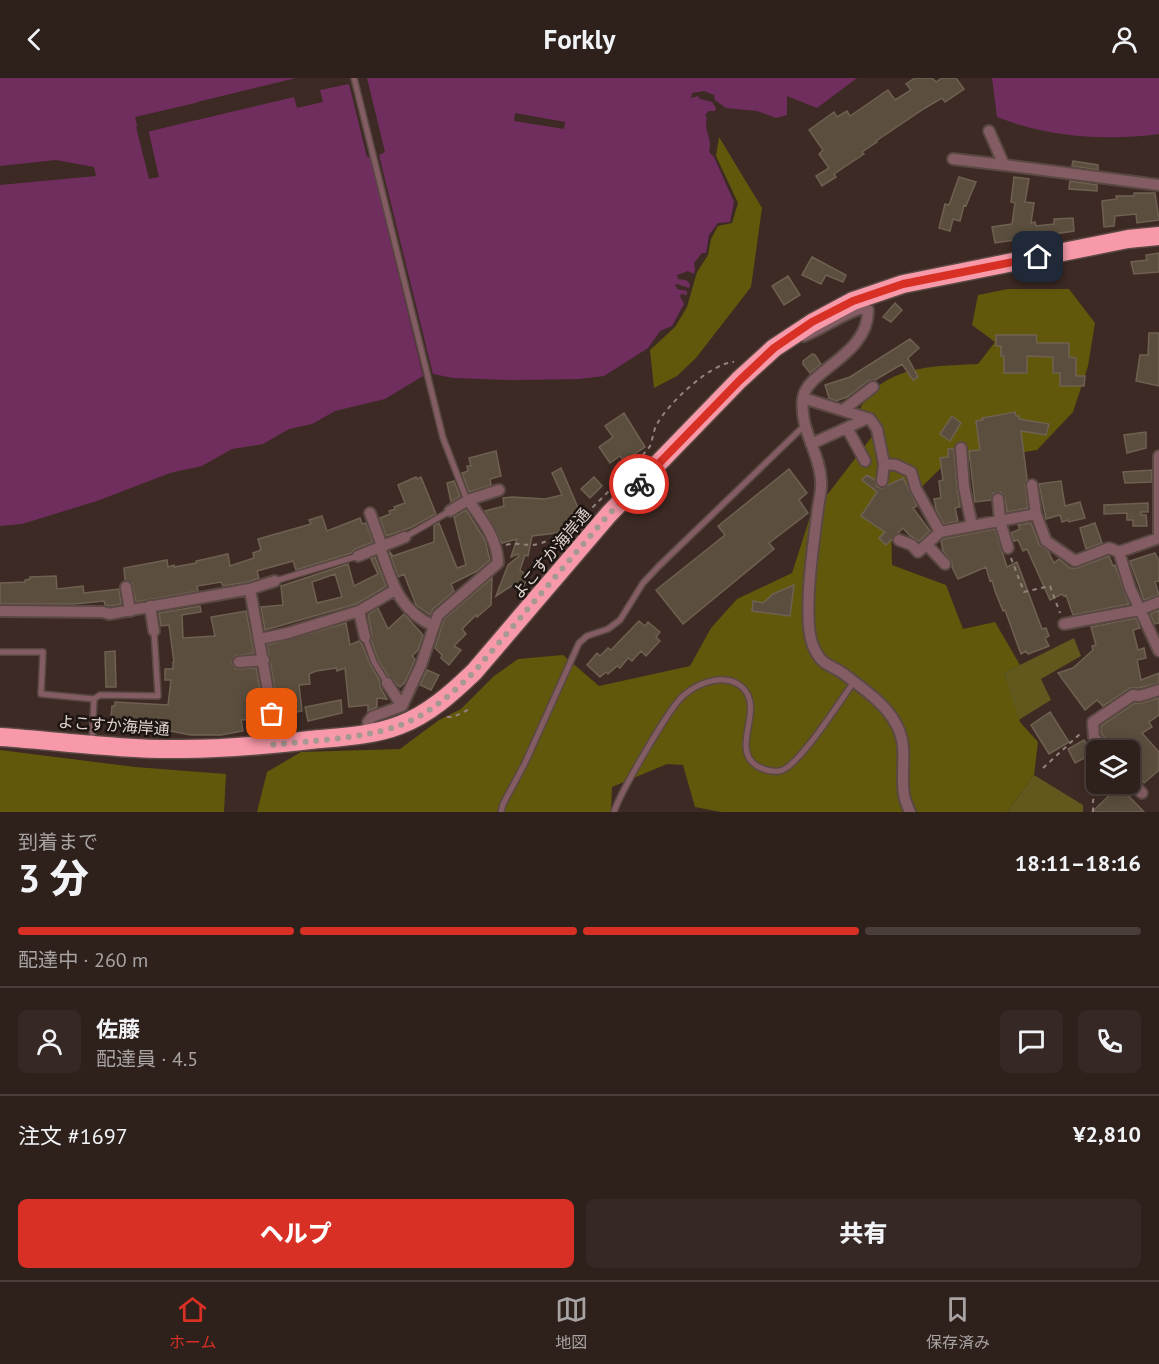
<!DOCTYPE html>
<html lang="ja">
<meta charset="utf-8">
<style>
:root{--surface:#2e201b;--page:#362824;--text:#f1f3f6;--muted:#a7a3a3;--line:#493e3a;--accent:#d93025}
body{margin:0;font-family:"PT Sans","Noto Sans JP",sans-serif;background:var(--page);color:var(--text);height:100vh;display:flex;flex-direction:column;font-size:22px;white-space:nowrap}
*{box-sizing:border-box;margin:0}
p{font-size:20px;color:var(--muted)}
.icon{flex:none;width:33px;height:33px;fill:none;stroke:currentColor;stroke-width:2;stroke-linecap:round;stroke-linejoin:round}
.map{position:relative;height:734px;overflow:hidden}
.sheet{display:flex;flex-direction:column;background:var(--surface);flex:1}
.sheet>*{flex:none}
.tools{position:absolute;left:1086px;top:662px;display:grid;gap:12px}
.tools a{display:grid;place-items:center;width:54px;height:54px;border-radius:9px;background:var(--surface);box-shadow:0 3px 15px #0003,0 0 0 2px var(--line);font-size:30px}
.pin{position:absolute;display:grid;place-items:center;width:51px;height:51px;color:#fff;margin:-26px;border-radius:12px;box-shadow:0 3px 9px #0006}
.courier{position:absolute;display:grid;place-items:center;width:60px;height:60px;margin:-30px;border:4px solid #d93025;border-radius:50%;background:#fff;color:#222;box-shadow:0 2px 8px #0007}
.overview em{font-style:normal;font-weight:800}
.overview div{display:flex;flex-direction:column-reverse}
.overview{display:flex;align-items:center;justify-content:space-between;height:102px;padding:0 18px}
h1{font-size:39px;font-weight:800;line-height:45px}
.bar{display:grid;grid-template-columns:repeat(4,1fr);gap:9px 6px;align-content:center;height:72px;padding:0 18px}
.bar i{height:8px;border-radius:4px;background:var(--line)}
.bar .on{background:var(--accent)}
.bar p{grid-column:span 4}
.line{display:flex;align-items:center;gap:15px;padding:0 18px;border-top:2px solid var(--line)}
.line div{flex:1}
.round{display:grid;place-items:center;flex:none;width:63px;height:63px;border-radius:9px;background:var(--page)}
.primary-button{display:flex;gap:12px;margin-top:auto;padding:12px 18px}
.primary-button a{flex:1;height:69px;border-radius:9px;background:var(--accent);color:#fff;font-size:24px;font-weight:800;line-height:69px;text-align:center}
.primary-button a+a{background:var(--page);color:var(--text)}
header{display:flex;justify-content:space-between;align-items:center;height:78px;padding:0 18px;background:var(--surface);font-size:27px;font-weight:800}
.dock{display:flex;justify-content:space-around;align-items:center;height:84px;border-top:2px solid var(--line);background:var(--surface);font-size:16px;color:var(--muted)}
.dock a{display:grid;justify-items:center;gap:3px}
.dock .on{color:var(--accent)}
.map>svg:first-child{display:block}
.green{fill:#60581d}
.forest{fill:#61580b}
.water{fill:#702e5f;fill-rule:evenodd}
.pier{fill:#3d2a24;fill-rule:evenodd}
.building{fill:#5b4e3e;stroke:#6f6151;stroke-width:1.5;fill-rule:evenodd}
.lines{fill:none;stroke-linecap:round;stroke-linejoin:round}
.lane-casing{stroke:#5a4843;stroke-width:8}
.street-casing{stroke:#5a4843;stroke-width:14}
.highway-casing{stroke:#5a4843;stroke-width:21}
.path{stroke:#92837d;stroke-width:2;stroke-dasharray:4.5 4.5;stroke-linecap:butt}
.lane{stroke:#835d63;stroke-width:5}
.street{stroke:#835d63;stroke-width:10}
.highway{stroke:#f799a9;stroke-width:18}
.done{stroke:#a69892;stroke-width:6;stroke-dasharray:0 10.8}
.route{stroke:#d93025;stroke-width:8}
.labels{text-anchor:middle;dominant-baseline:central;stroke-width:5;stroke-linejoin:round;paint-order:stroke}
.street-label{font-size:16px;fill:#dfd3ce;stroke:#1d1512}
</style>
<header><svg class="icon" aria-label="back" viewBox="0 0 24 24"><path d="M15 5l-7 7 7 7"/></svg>Forkly<svg class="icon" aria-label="person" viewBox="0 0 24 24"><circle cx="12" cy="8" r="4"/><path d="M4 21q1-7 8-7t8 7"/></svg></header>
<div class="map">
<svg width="1159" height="734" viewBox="0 0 1159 734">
<rect width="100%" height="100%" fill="#3d2a24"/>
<path class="green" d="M1074 560 1081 578 1041 601 1051 622 1017 643 1004 595Z
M1034 697 1083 727V734H1007Z"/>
<path class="forest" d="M719 59 762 130 751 209 696 280 677 298 654 310 650 272 675 249 687 229 697 194 708 177 711 161 718 148 732 145 738 125 716 78Z
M1008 211H1069L1095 245 1088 288 1073 334 1037 372 944 387 891 439 892 487 946 507 963 551 995 544 1020 587 1004 595 1020 644 1038 664 1034 697 1007 734H721L695 729 683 687 667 686 612 709 611 734H257L267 694 301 674 400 671 439 642 461 631 494 598 518 581 563 577 599 608 690 588 711 550 737 521 792 495 810 439 874 356 868 340 860 331C882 287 935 288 978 286L995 264 972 247 978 217Z
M0 672 135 689 226 696 224 734H0Z"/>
<path class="water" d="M0 0H296L197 24V32L194 34 197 42 294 19 297 30 323 24 320 12 349 6 367 79H370L423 298 385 321 335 333 312 346 289 351 263 366 232 371 202 388 170 395 97 423 22 446 0 448ZM147 46 159 99 149 101 136 49Z
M367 0H857L817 30 787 18V37L776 40 757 33 726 30 715 22 714 17 704 13 692 15 691 20 698 18 700 21 712 24 716 30 715 33H709L705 37 707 40C703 53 713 60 709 74L714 79 734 124 730 144 718 145 709 157 706 175H702L694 185 695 191 694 196 688 193 677 197 678 201 686 202 690 206 689 210 677 206 675 207 677 211 687 213V217L681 216 680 218 684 226 672 248 660 253 648 270 604 298 579 301 513 302 453 300 433 296 379 77 385 74Z
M992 0H1159V56C1104 63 1048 59 997 39Z"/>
<path class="pier" d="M364 0 384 74 377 76 432 299 376 78 377 75 381 73Z
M299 1 200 27 199 39 294 16 297 18 299 26 320 22 317 13 319 10 350 3 352 5 369 76 372 77 369 78 350 4 319 11 321 23 299 28 295 18 147 54 157 97 150 99 135 39ZM145 50 156 96 151 97 140 51Z
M515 35 565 44 564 51 514 43Z
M56 82 94 89 96 98 0 107V88Z"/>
<path class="building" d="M915 0H932L936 4 942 0H956L964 11 945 24 942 20 925 30 876 63 877 64 862 74 864 76 834 96 836 99 822 108 816 98 829 90 819 76 823 72 809 52 834 34 837 39 847 33 850 38 888 12 895 22 911 12 906 6Z
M1073 83 1098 87V92L1072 88Z
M959 99 976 104 970 118 966 128 964 127 960 143 953 141 950 153 939 150 945 126 949 127Z
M1014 99 1029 101 1025 124 1034 125 1031 145 1035 144 1036 148 1054 146V141L1073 140 1074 153 995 165 992 149 1012 146 1015 125 1011 124Z
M1070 103 1097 107V113L1069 111Z
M1134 115H1155L1159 142 1137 145 1136 136 1115 138 1114 148 1104 149 1102 123 1117 121 1116 118H1134Z
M1159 175V194L1134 196 1131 184 1147 182 1146 177Z
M812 179 846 197 843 204 826 197 821 206 802 197Z
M788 198 800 217 784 227 772 208Z
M895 225 902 232 891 244 883 239Z
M1149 255H1159V308L1136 303 1140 277H1148Z
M996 257H1036L1037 265H1069V279L1076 280V298H1085L1084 308H1060V295H1053V279L1027 278V295H1004V278H1001V268H996Z
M910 261 919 270 908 280 918 299 913 302 902 286 875 302 868 303 847 319 836 323 829 320 825 307 850 299Z
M812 276 815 277 821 286 810 295 803 286V283Z
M1015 334 1016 338H1019V341L1049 346 1046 357 1021 353 1027 401 1025 407 1028 430 1007 434 1005 420 1001 414 993 415 991 422 975 424 969 373 980 372 976 343 983 342 982 340Z
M624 335 645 369 624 383 620 378 610 385 599 369 613 359 605 348Z
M952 338 961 345 950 363 940 356Z
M1146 354V370L1127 375 1124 357Z
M948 371H954L957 410 960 429 955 430 958 443 944 446 936 431 934 421 941 420 939 403 943 402 940 380 948 379Z
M496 373 501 398 490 401 491 407 469 414 462 395 468 393 467 388H471L469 380Z
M561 390 579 432 571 436 573 439 557 455 532 458 528 478 525 477 520 492 528 499 521 513 513 507 496 518 508 487 519 478 518 476 511 479 517 461 502 465 485 433 504 428 503 420 512 419 545 421 562 417 552 395Z
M789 391 807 415 799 422 808 435 769 465 774 471 683 546 656 512 725 457 718 448Z
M1152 392V404L1125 405 1123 394Z
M867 397 875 402 877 409 882 410 903 400 917 428 913 430 930 453 919 463 910 458 903 450 886 467 879 460 885 454 861 438 877 414 862 402Z
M416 399 417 401 421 399 436 436 410 450 386 458 380 440 390 436 389 433 395 431 394 429 405 425 398 407Z
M594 399 602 408 590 420 581 411Z
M454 403 460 418 451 424 447 405Z
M1061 403 1065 428 1080 424 1085 440 1069 444 1068 442 1062 444 1060 437 1046 441 1039 406Z
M1148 425V434H1141V437H1146L1147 448H1133V442H1127V435L1104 436V427Z
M466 432 485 462 490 482 477 493 451 506 454 513 433 531 430 537 416 527 404 496 398 499 389 473 393 478 434 464V448L439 445 457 490 466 487 454 439Z
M322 438 327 453 360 440 362 446 366 445 373 464 355 471 351 475 296 492 293 483 257 493 259 500 248 504 223 508 221 504 197 508 198 513 136 524 132 505 125 502 124 490 167 482 168 489 174 487V489L196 485V483L228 476 230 488 254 480 253 475 261 472 258 461 311 446 309 442Z
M1031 445 1039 466 1048 473 1054 485 1059 481 1070 490H1077L1109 478 1113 488 1115 487 1129 526 1073 537 1066 517 1064 518 1062 516 1050 522 1027 471 1023 473 1018 462 1014 463 1011 455 1020 451 1018 447Z
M1095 445 1102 465 1086 471 1080 450Z
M995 451 1007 489 1017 484 1042 551 1046 550 1049 558 1045 560 1049 568 1028 576 1026 573 1021 576 1005 532 1003 533 995 513 992 502 990 503 986 489 958 501 952 489V484L943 473 941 463 943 461Z
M1155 475 1159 483V503L1155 504 1159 517 1144 522 1130 483Z
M375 479 386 508 382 511 356 526 265 552 261 529 283 527 281 508 348 486 354 508 378 496 371 481ZM335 496 342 519 317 525 312 504Z
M56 498 57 511 83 508 84 515 119 511 121 526 110 528 105 527 104 523 74 526H0V505L25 504V502L30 501V499Z
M492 500 491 527 477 539 476 537 462 551 466 556 454 568 461 572 449 587 441 580 442 577 435 570 444 541Z
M794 507 790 538 752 533 753 523 763 525 773 516Z
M200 528 201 534 182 537 183 560 215 558 211 539 246 533 254 575 235 578 232 585 236 591 256 590 264 634 263 640 241 642 243 653 221 657H191L165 652 122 651 111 639 112 628H115V624L168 627 171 602H165V591H173V584H174L169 547 161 548 159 535Z
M378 530 388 551 404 536 423 557 418 572 412 578 415 581 414 584 405 604 400 609 388 598 378 582 371 562 372 557 368 537Z
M1159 532V545L1155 546 1150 536Z
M1136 540 1140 550 1133 552 1138 572 1144 570 1146 580 1137 582 1141 602 1159 595V605L1139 610H1130L1103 628 1097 622 1085 632 1058 595 1073 590 1093 572 1092 568 1096 567 1091 549Z
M639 543 645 548 648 544 660 554 656 559 660 563 658 565 646 578 641 573 632 583 628 580 620 590 617 588 608 596 606 594 600 599 587 587 597 575 600 578 608 570 611 572Z
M346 545 350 567 359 563 362 566 370 586 380 603V609L387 621 377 620V629L368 633V627L349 629 345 590 337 593 336 590 316 593 309 596 310 606 299 607 302 633 292 635V631L279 633 267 567Z
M115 573 116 609H106L105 574Z
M427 592 439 597 431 612 420 607Z
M1159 620V637L1149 644 1152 649 1142 655 1159 674V692L1144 705 1130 688V672H1114L1101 655V648L1135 625H1142Z
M341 622 342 635 308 643 305 629Z
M1050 634 1069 664 1049 676 1031 647Z
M1084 662 1090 672 1088 674 1090 677 1075 685 1068 671Z
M1117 710H1121L1144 734H1092Z"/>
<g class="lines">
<g class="lane-casing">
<path id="lane" d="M354 0 443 360 465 417 468 422
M405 459 450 433
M275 503 358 478
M365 559 374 584 387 605
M0 574H43L41 616 94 621
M92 664 94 621 100 617 158 618 154 553
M501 734 503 726 525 685 579 565 587 558 608 551 620 542 643 505 659 488 804 348
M614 734C620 715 670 628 684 617 698 605 725 594 742 609 766 631 729 670 757 688 764 692 771 694 779 693 797 692 841 621 854 604"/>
</g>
<g class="street-casing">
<path id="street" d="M989 53 1004 87 1159 107
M953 81 1004 87
M804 258C824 250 842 236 862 230L868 232C869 277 806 293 803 320 799 352 820 374 821 403 822 412 819 422 818 430 814 462 801 544 814 570 822 588 830 586 844 596 862 610 885 625 896 646 909 668 900 693 904 717 905 723 908 729 910 734
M803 320 870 341 877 351 884 386 896 387 911 394 916 411 940 454 1036 436 1046 463 1075 483 1109 470 1119 474
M843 332 873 309
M847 350 865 383
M811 366 868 340
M961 370 964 409 972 448
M882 403 884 386
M1032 407 1036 436
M998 421 1000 443 1008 470
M450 433 468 422 499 412
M370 435 382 468
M1159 460 1119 474 1130 510 1159 573
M1159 460V378
M899 462 912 467 918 474 940 454
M927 467 945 486
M358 478 405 459
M126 509 130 533
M250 511 272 636 271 667
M150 528 154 553
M0 533 103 534 109 536 250 511 275 503
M359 533 365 559
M1064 546 1139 532 1159 524
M434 548 438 537 498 485C497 459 482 442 468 422
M260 561 288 555 359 533 395 512
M239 584 264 582
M387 605 402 628
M369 655 368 644 372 639 402 628 421 587 434 548C398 532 392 504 380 469
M1104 672 1094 659 1093 644 1133 617 1140 618 1159 612
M1130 703 1142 715"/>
</g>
<g class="highway-casing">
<path id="highway" d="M0 659C60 663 122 672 182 671 225 671 268 667 310 662 340 659 372 658 400 647 429 636 452 615 474 594L609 436 739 302 774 270 812 245 853 223 903 206 1128 161 1159 158"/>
</g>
<path class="path" d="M506 467C516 464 522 467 533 467 541 466 555 460 563 456 574 450 644 378 650 368 653 361 653 353 657 346 668 326 710 285 734 284
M1011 480 1024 514 1050 508 1060 535
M447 639H453L472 630
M1043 690 1082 654
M1093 734V722L1111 705"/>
<use href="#lane" class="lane"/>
<use href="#street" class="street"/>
<use href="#highway" class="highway"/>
</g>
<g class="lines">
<path class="done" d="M272 636V667C312 662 376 661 412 642 436 630 455 613 474 594L609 436 639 406"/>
<path class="route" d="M639 406 739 303 774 270 812 244 853 223 903 206 1038 179"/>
</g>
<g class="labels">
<g class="street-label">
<text transform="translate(551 475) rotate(-50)">よこすか海岸通</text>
<text transform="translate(114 647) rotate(4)">よこすか海岸通</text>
</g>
</g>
</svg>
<div class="tools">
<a><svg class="icon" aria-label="layers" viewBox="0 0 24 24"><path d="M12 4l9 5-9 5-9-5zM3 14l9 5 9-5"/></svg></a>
</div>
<div class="pin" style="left:272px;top:636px;background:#ea580c"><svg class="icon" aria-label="bag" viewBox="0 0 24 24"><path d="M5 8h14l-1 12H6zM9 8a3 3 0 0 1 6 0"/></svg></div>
<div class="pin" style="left:1038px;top:179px;background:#1f2937"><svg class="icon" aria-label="home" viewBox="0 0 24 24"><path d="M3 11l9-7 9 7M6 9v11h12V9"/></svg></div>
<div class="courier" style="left:639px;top:406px"><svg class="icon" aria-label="bike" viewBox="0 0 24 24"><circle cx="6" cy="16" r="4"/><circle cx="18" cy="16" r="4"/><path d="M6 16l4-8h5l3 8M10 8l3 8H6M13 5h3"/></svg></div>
</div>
<section class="sheet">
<div class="overview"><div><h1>3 分</h1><p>到着まで</p></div><em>18:11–18:16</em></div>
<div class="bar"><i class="on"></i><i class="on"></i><i class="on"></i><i></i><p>配達中 · 260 m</p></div>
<div class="line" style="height:108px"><a class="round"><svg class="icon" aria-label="person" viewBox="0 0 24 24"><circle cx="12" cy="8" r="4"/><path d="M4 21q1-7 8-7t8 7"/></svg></a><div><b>佐藤</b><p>配達員 · 4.5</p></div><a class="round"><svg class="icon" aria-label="chat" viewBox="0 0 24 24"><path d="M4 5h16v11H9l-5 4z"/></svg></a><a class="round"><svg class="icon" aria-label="phone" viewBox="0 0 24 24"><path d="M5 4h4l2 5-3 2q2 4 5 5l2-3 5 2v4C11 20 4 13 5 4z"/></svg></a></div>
<div class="line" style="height:78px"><div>注文 #1697</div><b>¥2,810</b></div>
<div class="primary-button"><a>ヘルプ</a><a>共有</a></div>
</section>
<nav class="dock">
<a class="on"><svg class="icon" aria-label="home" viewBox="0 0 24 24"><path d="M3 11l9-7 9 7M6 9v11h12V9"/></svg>ホーム</a>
<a><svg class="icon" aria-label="map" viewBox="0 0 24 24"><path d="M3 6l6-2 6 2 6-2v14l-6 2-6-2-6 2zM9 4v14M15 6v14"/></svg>地図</a>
<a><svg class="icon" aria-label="saved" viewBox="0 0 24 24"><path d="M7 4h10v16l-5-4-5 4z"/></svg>保存済み</a>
</nav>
